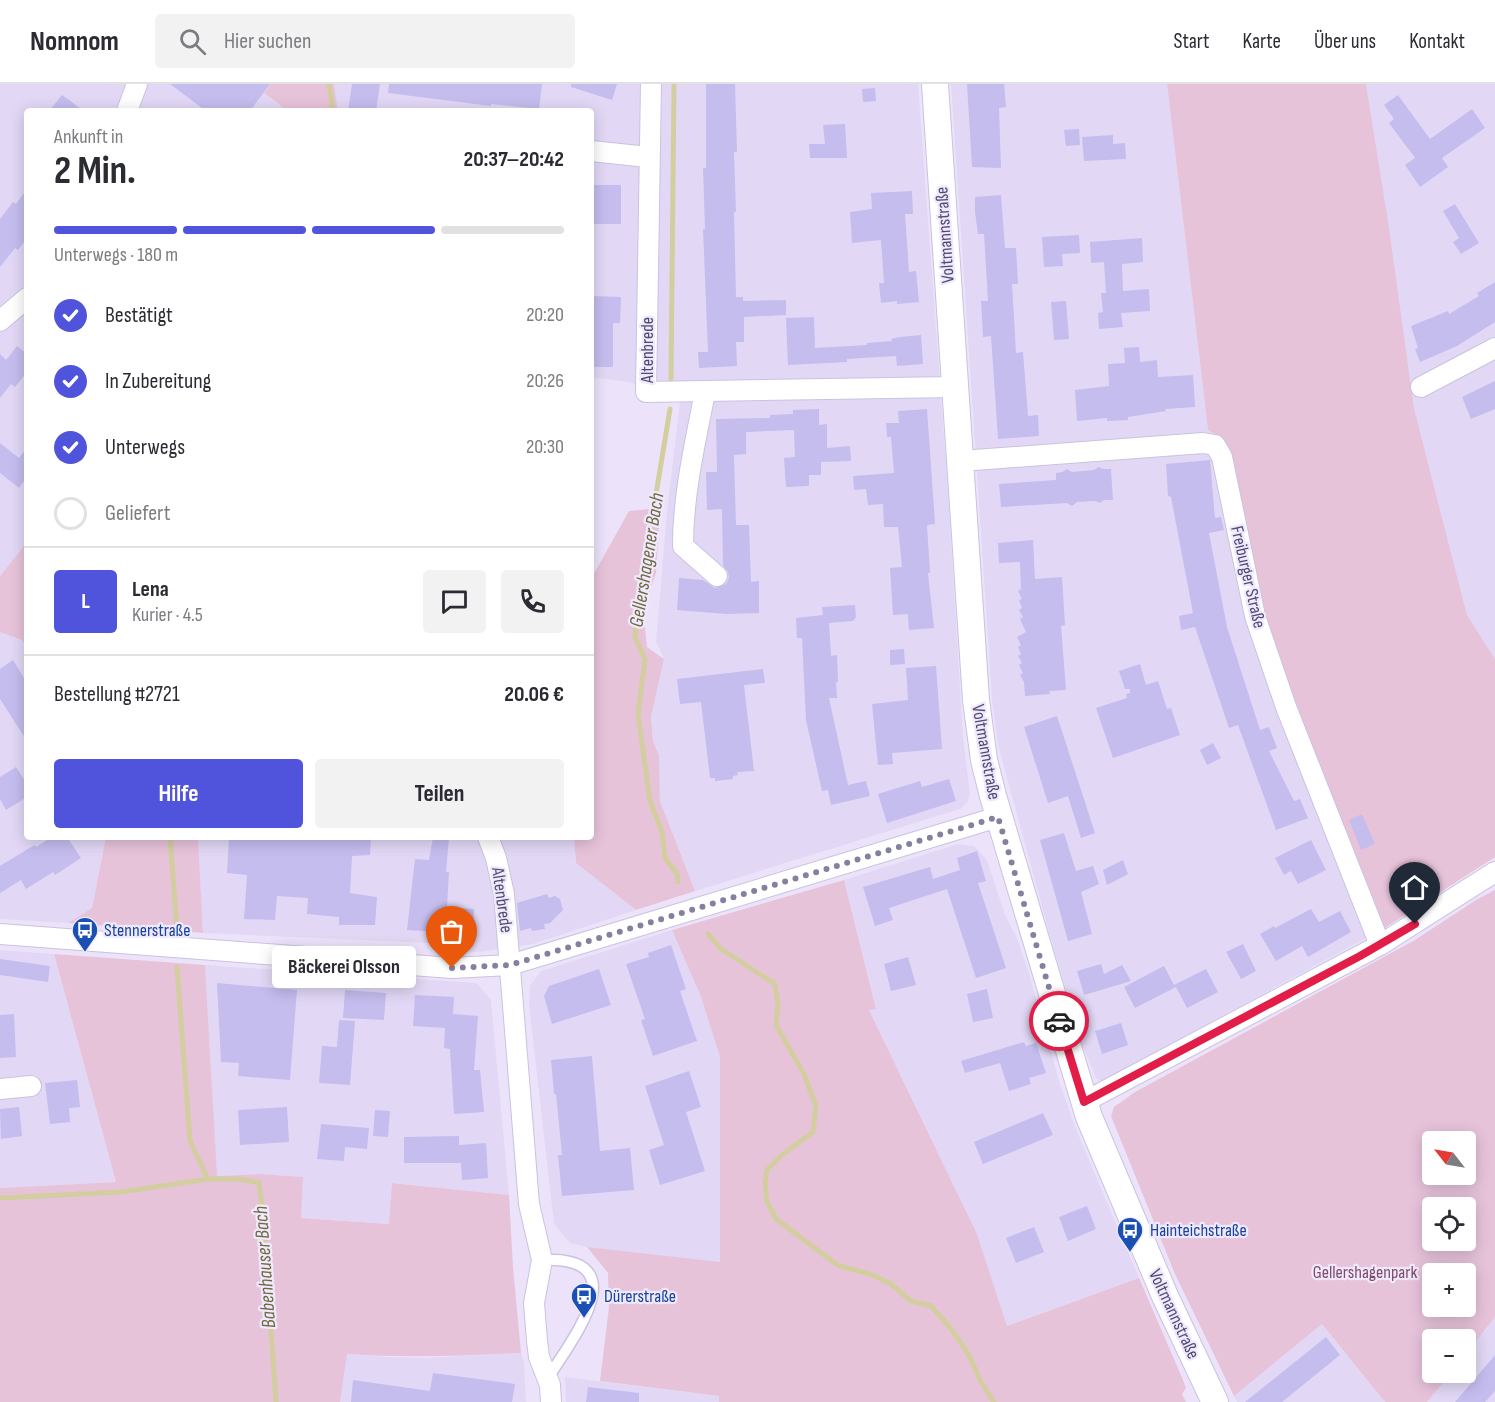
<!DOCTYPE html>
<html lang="de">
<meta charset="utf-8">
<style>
:root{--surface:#fff;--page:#f2f2f3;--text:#2b2b33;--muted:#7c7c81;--line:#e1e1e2;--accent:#5054dc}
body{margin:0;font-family:"Sofia Sans Condensed",sans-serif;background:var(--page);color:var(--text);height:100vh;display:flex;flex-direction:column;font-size:22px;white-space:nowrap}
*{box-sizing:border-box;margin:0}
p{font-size:20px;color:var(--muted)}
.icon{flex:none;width:33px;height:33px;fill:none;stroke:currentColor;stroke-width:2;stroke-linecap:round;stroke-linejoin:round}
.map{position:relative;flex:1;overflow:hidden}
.drawer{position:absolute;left:24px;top:24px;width:570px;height:732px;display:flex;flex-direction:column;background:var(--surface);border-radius:6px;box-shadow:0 3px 15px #0003}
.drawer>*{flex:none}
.needle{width:39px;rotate:301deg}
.controls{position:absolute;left:1422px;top:1047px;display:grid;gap:12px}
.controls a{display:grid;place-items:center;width:54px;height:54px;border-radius:6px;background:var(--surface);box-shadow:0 3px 15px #0003;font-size:30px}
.pin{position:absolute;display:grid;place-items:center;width:51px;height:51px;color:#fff;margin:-62px -26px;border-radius:50% 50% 50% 0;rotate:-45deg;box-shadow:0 0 6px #0007}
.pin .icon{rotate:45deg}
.courier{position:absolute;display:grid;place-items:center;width:60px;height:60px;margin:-30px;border:4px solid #e11d48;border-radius:50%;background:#fff;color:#222;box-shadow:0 2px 8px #0007}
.bubble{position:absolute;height:42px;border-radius:6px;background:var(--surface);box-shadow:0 3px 15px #0003;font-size:20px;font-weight:700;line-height:42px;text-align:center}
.summary em{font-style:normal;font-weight:700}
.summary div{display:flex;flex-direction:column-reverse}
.summary{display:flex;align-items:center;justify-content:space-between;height:102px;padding:0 30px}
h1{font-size:39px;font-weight:700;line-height:45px}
.bar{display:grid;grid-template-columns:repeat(4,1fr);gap:9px 6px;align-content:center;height:72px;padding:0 30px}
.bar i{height:8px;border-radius:4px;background:var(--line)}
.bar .on{background:var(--accent)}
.bar p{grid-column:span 4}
.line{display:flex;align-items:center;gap:15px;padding:0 30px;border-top:2px solid var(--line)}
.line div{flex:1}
.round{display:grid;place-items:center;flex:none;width:63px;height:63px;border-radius:6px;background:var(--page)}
ol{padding:0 30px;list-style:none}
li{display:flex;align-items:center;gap:18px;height:66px}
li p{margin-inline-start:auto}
li .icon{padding:6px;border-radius:50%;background:var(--accent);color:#fff;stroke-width:4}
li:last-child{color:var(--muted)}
li i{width:33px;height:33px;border:3px solid var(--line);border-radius:50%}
.button{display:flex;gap:12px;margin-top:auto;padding:12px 30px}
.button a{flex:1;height:69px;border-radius:6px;background:var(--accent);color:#fff;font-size:24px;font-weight:700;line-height:69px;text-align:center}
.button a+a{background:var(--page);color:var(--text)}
header{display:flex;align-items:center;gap:36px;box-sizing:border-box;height:84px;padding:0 30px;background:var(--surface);border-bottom:2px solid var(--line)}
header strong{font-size:28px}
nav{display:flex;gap:33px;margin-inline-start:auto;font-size:21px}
.search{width:420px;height:54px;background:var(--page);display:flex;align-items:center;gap:15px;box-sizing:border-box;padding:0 21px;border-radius:6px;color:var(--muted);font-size:22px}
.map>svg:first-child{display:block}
.residential{fill:#e2d8f6}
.green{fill:#e7c3da;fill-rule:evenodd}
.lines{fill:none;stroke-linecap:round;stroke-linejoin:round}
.stream{stroke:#d3cea0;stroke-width:5}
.building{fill:#c4bdee}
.service-casing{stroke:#c9c3e0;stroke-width:13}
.minor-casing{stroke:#c9c3e0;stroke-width:22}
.tertiary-casing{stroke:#c9c3e0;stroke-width:28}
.service{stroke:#fff;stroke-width:10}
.minor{stroke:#fff;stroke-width:20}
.tertiary{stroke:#fff;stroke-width:26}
.done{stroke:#8680a0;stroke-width:6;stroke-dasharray:0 10.8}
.route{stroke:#e11d48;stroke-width:8}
.labels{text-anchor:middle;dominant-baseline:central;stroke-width:4.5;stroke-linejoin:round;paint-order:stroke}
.street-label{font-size:18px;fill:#4f4b70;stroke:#f0e9fe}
.transit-label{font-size:18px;fill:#164399;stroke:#f0e9fe;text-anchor:start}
.park-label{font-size:18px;fill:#814a68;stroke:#f0e9fe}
.water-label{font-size:20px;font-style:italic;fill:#6e6a3d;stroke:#f0e9fe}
</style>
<header>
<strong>Nomnom</strong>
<div class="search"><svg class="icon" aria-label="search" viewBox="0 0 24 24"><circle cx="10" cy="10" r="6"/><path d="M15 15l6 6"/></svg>Hier suchen</div>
<nav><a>Start</a><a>Karte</a><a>Über uns</a><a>Kontakt</a></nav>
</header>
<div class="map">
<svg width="1495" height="1318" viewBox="0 0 1495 1318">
<rect width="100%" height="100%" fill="#ece3fa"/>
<path class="residential" d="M0 0H271L265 10 288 27H27V458L0 492Z
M334 0H918L948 407 963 653 970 710 967 719 960 725 695 807 660 717 659 671 653 657 651 633 664 575 656 557 667 428 680 318 629 298 591 293V27H338Z
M951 0H1167L1208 346 1223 355 1231 369 1262 522 1383 845 1102 997 1096 994 1083 962 1052 859 998 661 992 616Z
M1366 0H1495V575L1467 531 1414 324 1389 143Z
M0 548 22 556 27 565V753H106L92 824 68 839 0 835Z
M198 753H574L576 779 636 826 533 860 479 868 440 867 430 859 203 849Z
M958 760 974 762 987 776 1005 831 1016 852 1028 886 1060 1000 1076 1045 1139 1194 1007 1242 977 1150 869 926 876 924 844 796Z
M672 846 701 913 720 973V1179L587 1163 570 1159 554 1140 529 921 530 902 541 887Z
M0 866 54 870 116 1098 0 1104Z
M205 881 477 899 491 916 509 1111 393 1099 390 1140 301 1134 302 1093 262 1090 216 1092Z
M1495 1233V1318H1427L1451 1289 1466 1288V1270Z
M1322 1240 1385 1318H1237L1234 1312Z
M521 1269 524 1278 526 1318H340L346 1270 390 1273 425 1274Z
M565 1293 719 1312V1318H566Z"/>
<path class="green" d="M271 0H334L338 27H288L264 9Z
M1167 0H1366L1389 143 1414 324 1467 531 1495 575V773L1383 845 1310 662 1262 522 1231 369 1223 355 1208 346Z
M660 424 656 489 643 525 647 563 664 575 651 633 653 657 659 671 660 717 695 807 636 826 576 779 574 753H591V495L629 427Z
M27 458V565L22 556 0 548V492Z
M106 753H198L203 849 68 839 92 824Z
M844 796 876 925 869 926 977 1150 1007 1242 1139 1194 1183 1296 1186 1304 1182 1310 1186 1318H719V1312L600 1297 609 1223 608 1189 587 1163 720 1178V973L701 913 672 846Z
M1495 806V1233L1466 1270V1256H1432V1288L1451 1289 1427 1318H1385L1322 1240 1234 1312 1175 1190 1111 1032 1114 1023 1135 1008 1415 856 1476 816ZM1432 1058H1466V1090H1432ZM1432 1124H1466V1156H1432ZM1432 1190H1466V1222H1432Z
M54 870 205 881 217 1092 262 1090 303 1093 301 1134 389 1140 392 1099 509 1111 513 1183 521 1269C462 1272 405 1274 347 1270L340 1318H0V1104L116 1098Z"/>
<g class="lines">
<path class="stream" d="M329 0 333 27
M671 295 674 0
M670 325 638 520 635 553 645 575 638 630 650 717 662 748 665 774 677 790 678 798
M170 753 177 845
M708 850 721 865 775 900 778 921 776 941 804 990 816 1022 813 1048 783 1070 767 1086 765 1099 767 1118 776 1135 839 1182 870 1190 891 1200 911 1217 931 1222 952 1246 970 1273 981 1298 994 1318
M177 883 190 1057 208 1095H240L259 1099 263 1129 276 1318
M0 1114 122 1108 208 1095"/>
</g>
<path class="building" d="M170 0H270L250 27H206Z
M352 0H380L376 27H348Z
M389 0H542L539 25 491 20V22L388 9Z
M571 0H617L612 16 571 3Z
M706 0H735L737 68H734L736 128H734L736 213H743V217L786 216V231L744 233V258H736L737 282 699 284 698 268H708L703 145H705L703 84H706Z
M967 0H1004L1006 23 999 24 1001 84 972 83Z
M875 4 876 17 863 18 862 5Z
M62 11 84 27H49Z
M1398 11 1430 55 1472 25 1485 44 1442 74 1448 83 1420 103 1405 81 1415 74 1389 39 1394 35 1384 21Z
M845 40 847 74H810L809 60H825L823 41Z
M1079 45 1080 61 1066 62 1064 46Z
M1113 51V60L1125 59 1126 75 1084 77 1082 53Z
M591 101H621V140H591Z
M27 105V154L18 166 15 164 0 183V135L13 118 16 120Z
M912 107 913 130H905L909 188 916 187 919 218 897 220V217L881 219 879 199H884L881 156 852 159 850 128 872 125 871 109Z
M1001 111 1005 164H1016L1018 200H1012L1016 269 1023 268 1028 332 1038 331 1039 352 998 355 991 252 983 253 981 217H988L984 150H978L975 128V113Z
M1455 120 1479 159 1461 170 1453 158 1459 154 1443 127Z
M1079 151 1080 169 1062 170 1063 182 1044 183 1042 153Z
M1142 154 1143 178 1122 180 1123 207 1149 205 1150 227 1121 229 1123 243 1099 245 1098 229 1103 228 1101 209H1106L1104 178 1091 179 1090 158Z
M1495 198V238L1457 262 1420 278 1415 265 1418 264 1411 242 1448 227 1449 230 1479 212 1477 209Z
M591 212 621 213 620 239H613V283H591Z
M1066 217 1069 255 1054 256 1051 218Z
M814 233 815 264 867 261V259L892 257 891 255 900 253 921 251 923 280 897 282 896 272 847 275V278L788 281 786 234Z
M17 262 27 270V288L15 303 11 300 0 314V270L6 276Z
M1139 263 1140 278 1157 276 1158 293 1193 291 1195 323 1165 325 1166 327 1128 333V336L1107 337V334L1077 337 1075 306 1109 302 1108 280 1125 279 1124 264Z
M1495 297V325L1471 335 1462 313Z
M819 325V341L827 340V364L850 362 851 377 821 378V391H809V402L786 403 784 374 795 373 794 346 746 348V370L734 371 736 441H749L751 498 759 497V529L727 530 677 526 679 494 703 496 715 504 726 500 729 494 728 488 723 481 722 425 707 426 706 388H717L716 335 770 334V331L793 330V326Z
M927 325 935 440 927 441 930 489H928L934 544 909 546 908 530 893 531 890 484 902 483 898 443H884L883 420 868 421 866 405 854 406 853 392 894 389 891 353H887L886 339H899L898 327Z
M0 359 19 374 27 364V393L19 404 0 389Z
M1210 376 1215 434 1221 433 1224 446 1209 449 1227 543 1260 646 1269 643 1277 664 1269 667 1294 717 1300 715 1308 734 1276 746 1238 641 1229 644 1195 543 1181 546 1179 532 1193 529 1171 413 1168 412 1166 380Z
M1099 383 1103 385H1111L1113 416H1104L1100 419 1095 417 1077 418 1072 422 1067 419 1001 423 999 400 1056 396V389L1062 388 1067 385 1072 388 1094 386Z
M1033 456 1035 495 1062 493 1065 541 1061 542 1066 606 1049 607 1050 610 1025 612 1024 598 1020 591 1023 589 1019 581 1022 579 1018 572 1021 570 1018 563 1021 561 1017 553 1026 548 1020 535 1023 533 1019 526 1022 524 1019 516 1022 515 1018 507 1021 505 1020 478 999 479 998 459Z
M855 521 856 533 853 537 829 539 831 572 837 571 838 598H836L837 614H829L848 701 866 697 870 712 831 721 828 706 822 707 806 636 802 554H797L796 534 823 531 822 523Z
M904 565 905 580 890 581V566Z
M13 576 27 599V657L0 615V585Z
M1140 580 1146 601 1158 597 1167 625 1171 624 1180 651 1113 674 1096 624 1127 614 1126 610 1130 609V605H1125L1119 587Z
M936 582 942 665 892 669 893 680 878 681 872 620 908 616 906 584Z
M763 585 765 599 744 601 754 687 737 688 738 691 733 692V695L715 697V694H710L701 618 680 620 677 595Z
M1057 632 1095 749 1081 754 1068 712 1048 719 1024 643Z
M1213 659 1221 674 1207 681 1200 666Z
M16 683 27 700V713L6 726 0 715V693Z
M949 695 956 717 887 739 878 710 920 697 922 703Z
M1362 730 1375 760 1361 766 1349 736Z
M1064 749 1076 787 1093 782 1099 800 1081 808 1092 850 1068 857 1040 756Z
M52 753H67L81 774 55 791 53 788 26 805 21 796 0 809V782L26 766 35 761 36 763Z
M229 753H371L370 771 352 772 350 809 377 813 375 841H339V833L307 830 308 814 277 812 275 836 244 835 247 791 227 789Z
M433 753H449L446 788H449L447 823 474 825 473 850 407 846 415 775 429 776Z
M1311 756 1326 786 1298 800 1291 787 1284 791 1275 774Z
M977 767 986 797 978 799 1006 884 976 894 947 805 889 824 893 836 875 842 863 803 930 783 933 795 960 786 957 774Z
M1123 776 1128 790 1107 801 1103 786Z
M547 810 549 814 555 812 560 815 563 826 550 839 544 840 545 845 532 847 531 844 520 847 517 819Z
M1311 825 1319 838 1340 827 1351 848 1308 873 1302 862 1276 877 1260 850 1274 842 1275 844Z
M1243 860 1256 887 1241 895 1226 868Z
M671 861 686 905 680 907 697 957 653 972 641 936 645 935 626 880 649 873 648 869Z
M908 873 916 901 891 907 884 880Z
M0 875 50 882 48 898 0 891Z
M1101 880 1104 890 1122 881 1131 897 1084 911 1077 887Z
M1164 882 1174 901 1206 885 1218 908 1187 924 1176 903 1135 924 1124 903Z
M599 885 611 921 552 940 544 912 549 902Z
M217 899 297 906 290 996 238 992 239 979 221 978Z
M987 905 993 934 973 938 967 910Z
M345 906 386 909 384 936 343 934Z
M415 911 454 913 453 930 478 932 474 986H480L484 1028 454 1030 450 965 444 964 445 944 413 942Z
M14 930 16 973 0 974V931Z
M339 936 355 937 350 1001 319 999 322 962 337 963Z
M1121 939 1128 961 1102 970 1095 947Z
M1024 958 1026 962 1036 959 1046 989 1029 994 1031 1000 1009 1007 1000 979 965 989 961 977Z
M592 972 600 1067 630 1064 634 1106 562 1112 558 1071H562L556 1010H554L551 976Z
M689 987 701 1023 686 1028 705 1087 660 1101 649 1066 664 1061 645 1002Z
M77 996 80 1023 69 1024 70 1038 50 1040 45 999Z
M19 1023 22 1052 1 1055 0 1025Z
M287 1023 289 1058 240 1061 238 1026Z
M375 1026 390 1027 388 1053 373 1052Z
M1043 1029 1053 1051 983 1080 974 1058Z
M321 1040 369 1044 367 1065 345 1063 344 1077 317 1075Z
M459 1052V1061L486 1059 488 1094 462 1096 461 1079H404V1053Z
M1087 1122 1096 1145 1068 1157 1059 1133Z
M1034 1143 1044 1168 1016 1179 1006 1154Z
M1326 1253 1340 1271 1282 1318H1245Z
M1495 1271V1307L1485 1318H1455Z
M433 1289 515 1300 512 1318H351L353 1296 430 1307Z
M588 1303 639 1309V1318H586Z"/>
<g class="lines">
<g class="service-casing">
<path id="service" d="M542 1176C639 1172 572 1255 548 1294"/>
</g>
<g class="minor-casing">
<path id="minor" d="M651 0 646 308 955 303
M127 27 137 0
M591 67 648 73
M0 237 27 214
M1421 303 1495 264
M705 308C695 360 683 410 683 462L717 492
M961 377 1203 359 1215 361 1222 373 1255 532 1286 623 1380 861
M488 753 496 774 504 810 529 1120 542 1176 534 1219 537 1257 539 1273 550 1301 551 1318
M0 850 452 884 510 881 998 733
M0 1005 31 1002
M1084 1018 1380 861 1495 788"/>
</g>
<g class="tertiary-casing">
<path id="tertiary" d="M935 0 976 616 984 676 993 712 1089 1033 1165 1212 1215 1318"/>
</g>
<use href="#service" class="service"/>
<use href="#minor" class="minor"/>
<use href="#tertiary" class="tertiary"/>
</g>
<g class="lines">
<path class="done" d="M452 884 510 881 998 733 1059 937"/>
<path class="route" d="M1059 937 1084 1018 1360 872 1415 840"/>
</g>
<defs>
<g id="bus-pin" transform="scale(1.35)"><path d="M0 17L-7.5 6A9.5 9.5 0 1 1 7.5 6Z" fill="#1a4fb4" stroke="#f0e9fe"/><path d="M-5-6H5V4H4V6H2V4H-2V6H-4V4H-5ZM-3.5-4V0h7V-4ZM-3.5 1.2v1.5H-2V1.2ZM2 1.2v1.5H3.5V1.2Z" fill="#fff"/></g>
</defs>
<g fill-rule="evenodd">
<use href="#bus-pin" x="85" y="846"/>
<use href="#bus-pin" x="1130" y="1146"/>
<use href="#bus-pin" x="584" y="1212"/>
</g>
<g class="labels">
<g class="street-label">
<text transform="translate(945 151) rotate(-94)">Voltmannstraße</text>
<text transform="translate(647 266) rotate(-90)">Altenbrede</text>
<text transform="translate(1248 493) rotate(77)">Freiburger Straße</text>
<text transform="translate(986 668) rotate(80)">Voltmannstraße</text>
<text transform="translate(502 816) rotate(82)">Altenbrede</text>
<text transform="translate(1174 1230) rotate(65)">Voltmannstraße</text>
</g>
<g class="transit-label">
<text x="104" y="846">Stennerstraße</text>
<text x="1150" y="1146">Hainteichstraße</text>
<text x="604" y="1212">Dürerstraße</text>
</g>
<g class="park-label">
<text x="1365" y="1188">Gellershagenpark</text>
</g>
<g class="water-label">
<text transform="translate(647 476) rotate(-81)">Gellershagener Bach</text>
<text transform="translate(265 1183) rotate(-94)">Babenhauser Bach</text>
</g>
</g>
</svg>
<div class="controls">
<a><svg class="needle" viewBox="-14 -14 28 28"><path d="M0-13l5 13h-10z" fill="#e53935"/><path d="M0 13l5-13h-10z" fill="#7c7c81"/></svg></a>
<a><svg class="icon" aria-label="locate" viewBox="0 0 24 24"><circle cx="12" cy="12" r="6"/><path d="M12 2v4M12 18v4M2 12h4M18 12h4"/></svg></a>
<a>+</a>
<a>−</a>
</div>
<div class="pin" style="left:452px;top:884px;background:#ea580c"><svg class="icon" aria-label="bag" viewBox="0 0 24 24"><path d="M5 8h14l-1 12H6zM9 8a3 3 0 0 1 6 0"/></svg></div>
<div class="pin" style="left:1415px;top:840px;background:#1f2937"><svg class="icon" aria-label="home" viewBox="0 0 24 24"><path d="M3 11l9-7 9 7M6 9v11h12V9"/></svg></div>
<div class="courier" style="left:1059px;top:937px"><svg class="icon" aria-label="car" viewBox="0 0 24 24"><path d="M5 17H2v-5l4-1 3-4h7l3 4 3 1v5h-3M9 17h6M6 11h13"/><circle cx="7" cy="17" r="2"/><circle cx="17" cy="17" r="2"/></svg></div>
<div class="bubble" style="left:272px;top:862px;width:144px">Bäckerei Olsson</div>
<section class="drawer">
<div class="summary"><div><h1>2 Min.</h1><p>Ankunft in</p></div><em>20:37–20:42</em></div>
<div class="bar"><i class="on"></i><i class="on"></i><i class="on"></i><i></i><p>Unterwegs · 180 m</p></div>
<ol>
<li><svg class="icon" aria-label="check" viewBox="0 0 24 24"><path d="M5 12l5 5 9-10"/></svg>Bestätigt<p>20:20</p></li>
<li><svg class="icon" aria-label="check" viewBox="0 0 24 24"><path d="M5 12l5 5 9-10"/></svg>In Zubereitung<p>20:26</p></li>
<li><svg class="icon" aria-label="check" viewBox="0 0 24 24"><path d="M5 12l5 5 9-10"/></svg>Unterwegs<p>20:30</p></li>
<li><i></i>Geliefert</li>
</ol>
<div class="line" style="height:108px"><b class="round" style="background:var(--accent);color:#fff">L</b><div><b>Lena</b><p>Kurier · 4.5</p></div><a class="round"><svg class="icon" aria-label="chat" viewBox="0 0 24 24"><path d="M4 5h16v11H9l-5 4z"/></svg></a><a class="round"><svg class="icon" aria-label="phone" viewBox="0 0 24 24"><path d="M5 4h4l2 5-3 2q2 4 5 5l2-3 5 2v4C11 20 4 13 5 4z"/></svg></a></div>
<div class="line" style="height:78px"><div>Bestellung #2721</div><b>20.06 €</b></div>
<div class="button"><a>Hilfe</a><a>Teilen</a></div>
</section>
</div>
